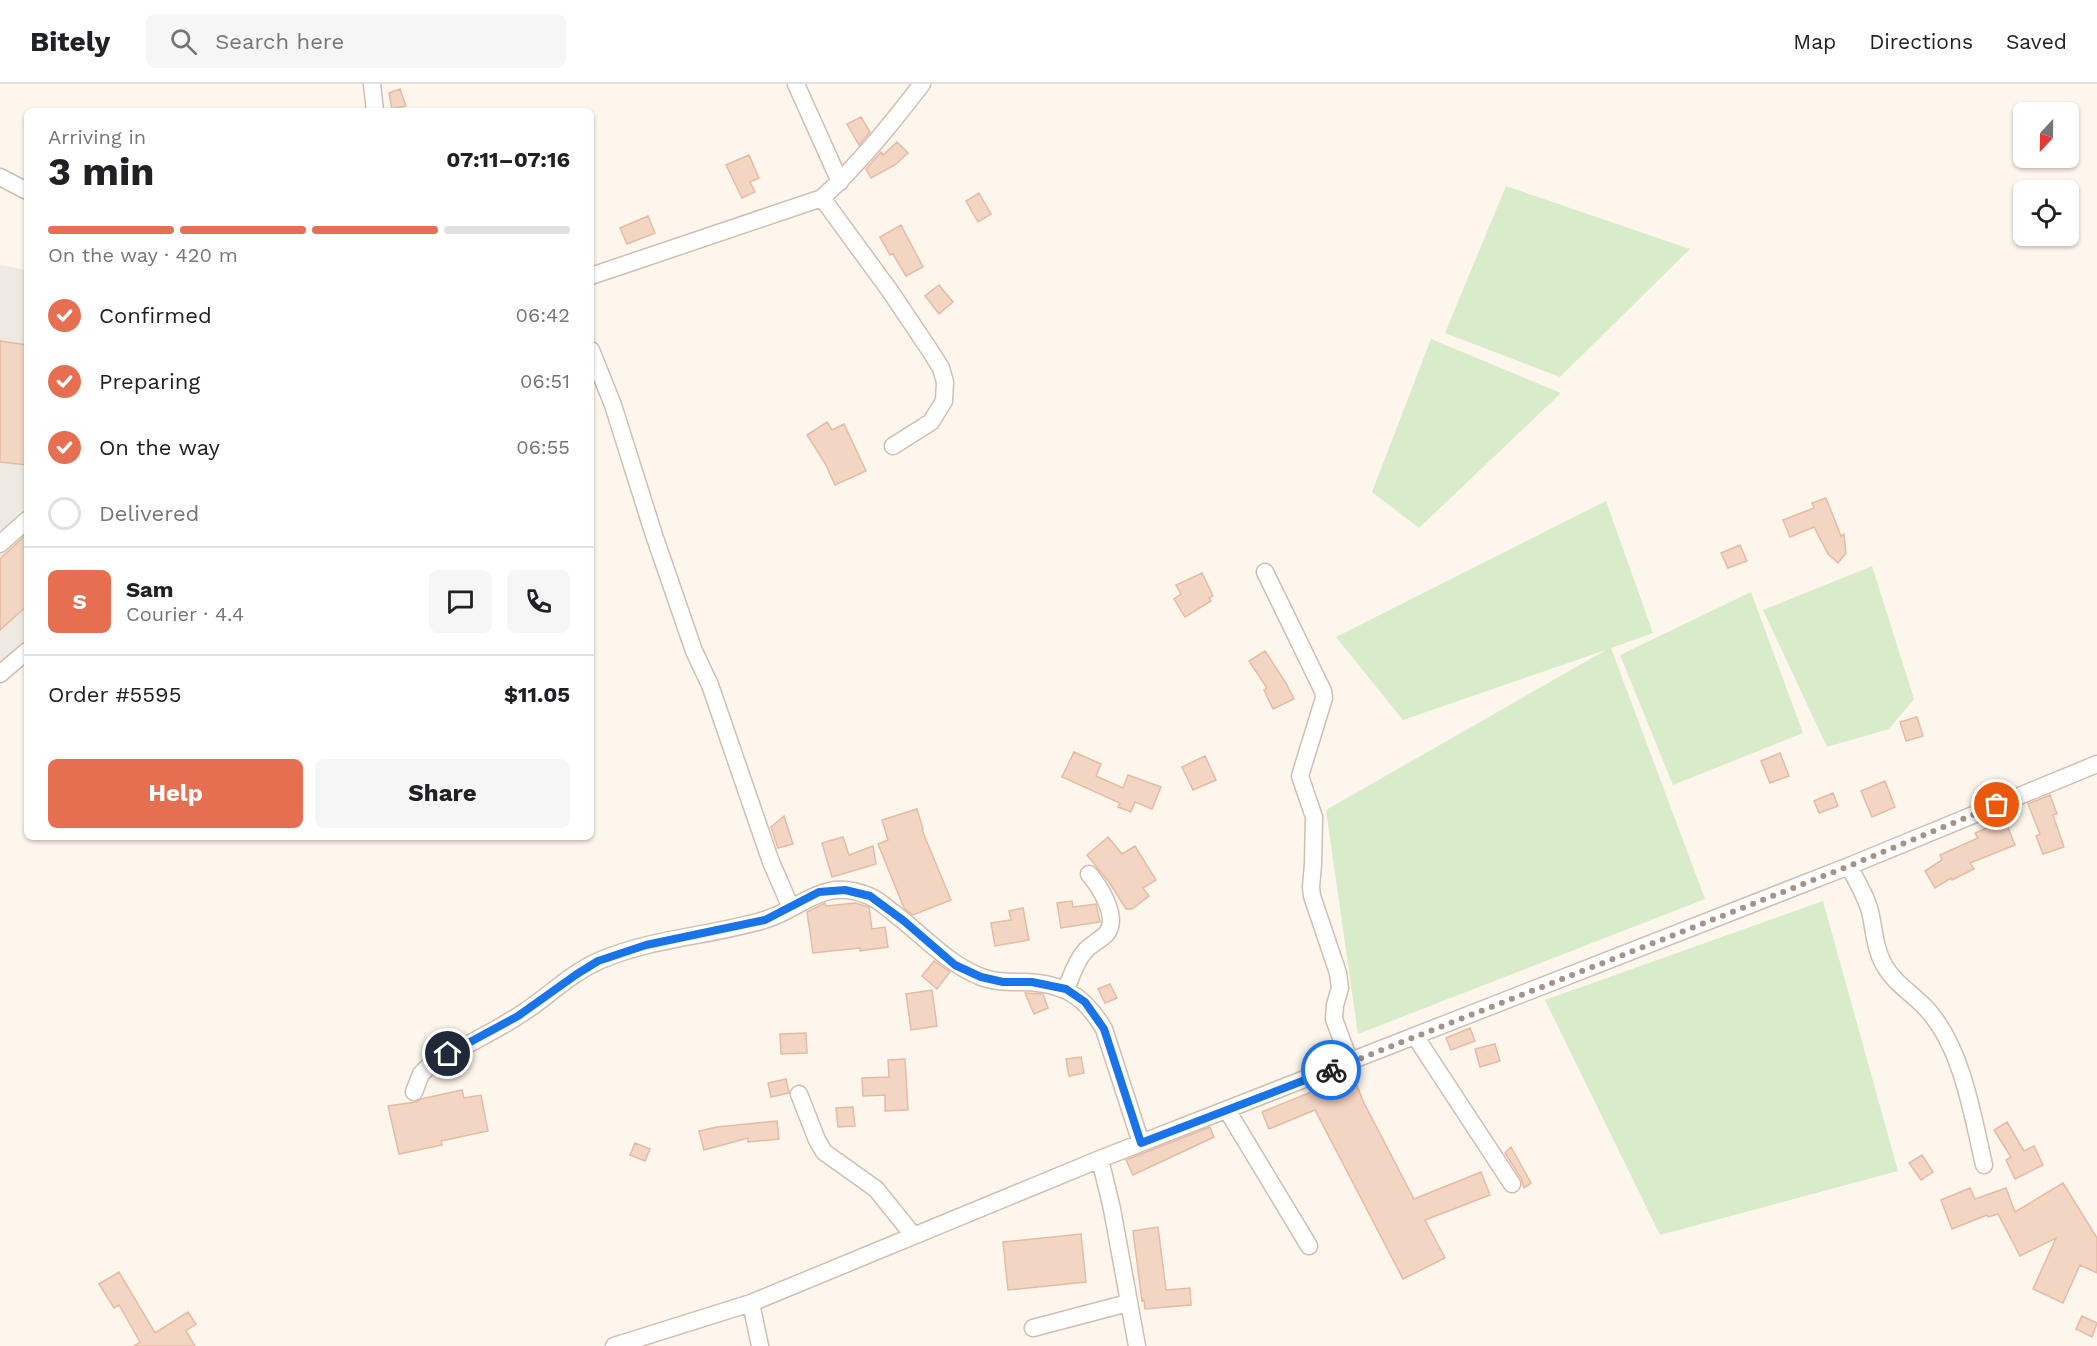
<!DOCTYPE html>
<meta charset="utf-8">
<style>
:root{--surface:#fff;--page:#f6f6f6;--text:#202124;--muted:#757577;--line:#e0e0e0;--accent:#e76f51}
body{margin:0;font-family:"Work Sans",sans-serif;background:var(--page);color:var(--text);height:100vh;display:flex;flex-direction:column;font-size:22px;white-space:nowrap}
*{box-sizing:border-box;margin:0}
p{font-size:20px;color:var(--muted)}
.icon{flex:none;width:33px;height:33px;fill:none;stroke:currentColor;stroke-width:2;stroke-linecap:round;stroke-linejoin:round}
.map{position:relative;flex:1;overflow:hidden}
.sheet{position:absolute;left:24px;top:24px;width:570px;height:732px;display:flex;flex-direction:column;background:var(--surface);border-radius:9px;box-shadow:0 2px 4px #0004}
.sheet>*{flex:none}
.needle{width:39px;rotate:202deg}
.tools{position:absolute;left:2013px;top:18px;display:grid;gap:12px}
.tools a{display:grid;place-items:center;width:66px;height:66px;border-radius:9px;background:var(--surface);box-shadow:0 2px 4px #0004;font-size:30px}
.pin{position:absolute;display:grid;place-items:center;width:51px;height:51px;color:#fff;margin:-26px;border:3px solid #fff;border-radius:50%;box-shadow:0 2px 6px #0007}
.courier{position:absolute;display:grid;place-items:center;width:60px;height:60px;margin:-30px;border:4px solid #1a73e8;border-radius:50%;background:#fff;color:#222;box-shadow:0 2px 8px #0007}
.head em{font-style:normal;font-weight:700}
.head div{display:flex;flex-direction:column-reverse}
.head{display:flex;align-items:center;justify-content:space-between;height:102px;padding:0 24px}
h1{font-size:39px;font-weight:700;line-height:45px}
.bar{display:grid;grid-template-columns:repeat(4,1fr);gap:9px 6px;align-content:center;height:72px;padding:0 24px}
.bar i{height:8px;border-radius:4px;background:var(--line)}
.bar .selected{background:var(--accent)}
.bar p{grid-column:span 4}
.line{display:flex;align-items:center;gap:15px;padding:0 24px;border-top:2px solid var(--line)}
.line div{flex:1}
.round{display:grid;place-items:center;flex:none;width:63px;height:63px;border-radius:9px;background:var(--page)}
ol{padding:0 24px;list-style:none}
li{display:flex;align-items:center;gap:18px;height:66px}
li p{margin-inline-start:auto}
li .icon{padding:6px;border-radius:50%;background:var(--accent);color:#fff;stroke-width:4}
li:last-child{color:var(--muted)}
li i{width:33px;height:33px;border:3px solid var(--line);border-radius:50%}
.cta{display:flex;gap:12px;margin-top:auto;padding:12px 24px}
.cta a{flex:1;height:69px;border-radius:9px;background:var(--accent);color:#fff;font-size:24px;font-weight:700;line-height:69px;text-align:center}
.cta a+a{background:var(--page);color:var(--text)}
header{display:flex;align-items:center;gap:36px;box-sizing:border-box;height:84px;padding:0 30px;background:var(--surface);border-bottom:2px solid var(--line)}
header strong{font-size:28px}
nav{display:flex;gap:33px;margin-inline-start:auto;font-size:21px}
.search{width:420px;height:54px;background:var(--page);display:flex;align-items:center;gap:15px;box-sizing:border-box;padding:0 21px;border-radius:9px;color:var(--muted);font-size:22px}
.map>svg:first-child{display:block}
.industrial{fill:#efe9e4}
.green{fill:#d8ecc9}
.building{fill:#f3d5c3;stroke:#e6bba3;stroke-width:1.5}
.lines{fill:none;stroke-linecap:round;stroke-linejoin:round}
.minor-casing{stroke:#d1beb0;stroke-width:19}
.minor{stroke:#fff;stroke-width:16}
.done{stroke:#a89285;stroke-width:6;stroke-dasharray:0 10.8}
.route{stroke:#1a73e8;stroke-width:8}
</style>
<header>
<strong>Bitely</strong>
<div class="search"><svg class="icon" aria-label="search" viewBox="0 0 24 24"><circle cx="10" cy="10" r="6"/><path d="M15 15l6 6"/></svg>Search here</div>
<nav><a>Map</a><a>Directions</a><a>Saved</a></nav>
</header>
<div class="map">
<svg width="2097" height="1262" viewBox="0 0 2097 1262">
<rect width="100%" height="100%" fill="#fdf6ec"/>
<path class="industrial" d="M0 181 27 186V558L0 579Z"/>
<path class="green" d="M1506 102 1690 165 1560 293 1445 249Z
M1431 255 1561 309 1419 444 1372 408Z
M1606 417 1653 549 1611 564 1705 815 1358 950 1326 726 1606 566 1403 636 1336 553Z
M1872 482 1914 615 1889 645 1827 663 1763 526Z
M1751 508 1803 649 1673 701 1620 571Z
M1823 817 1898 1087 1660 1151 1545 916Z"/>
<path class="building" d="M400 5 406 22 392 25 389 9Z
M861 33 870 48 859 61 847 40Z
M897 58 908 69 895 81 871 94 866 85 881 68 883 71Z
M749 71 759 94 750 98 755 108 742 114 726 81Z
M979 109 991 130 978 138 966 117Z
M648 132 655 149 627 160 620 144Z
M901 141 923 183 906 192 893 170 890 171 880 153Z
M939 201 953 218 939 230 925 212Z
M0 257 27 261V381L0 378Z
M827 338 832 346 844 340 866 387 835 401 825 379 807 351Z
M1826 414 1841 452 1844 450 1846 469 1838 479 1828 470 1814 443 1790 453 1783 436 1814 424 1812 419Z
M27 450V522L0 546V475Z
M1740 461 1747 477 1728 484 1721 469Z
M1202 489 1213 512 1209 514 1211 517 1185 533 1174 515 1181 510 1176 501Z
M1265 567 1286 599 1294 615 1273 625 1264 606 1267 604 1249 577Z
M1917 633 1923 652 1906 657 1900 638Z
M1074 668 1101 680 1096 692 1123 704 1128 691 1161 703 1152 725 1135 718 1131 728 1118 723 1120 719 1062 693Z
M1780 669 1789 692 1770 699 1761 677Z
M1205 672 1216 696 1193 706 1182 683Z
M1885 697 1895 723 1872 733 1861 707Z
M1833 709 1838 722 1819 729 1814 717Z
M2050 711 2057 730 2053 731 2064 763 2043 770 2036 752 2040 750 2028 720Z
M917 725 923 745 922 746 951 816 913 831 904 824 878 760 888 756 882 736Z
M784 732 793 760 778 764 771 743Z
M2005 736 2015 761 1970 779 1974 785 1952 796 1951 794 1935 804 1925 787 1942 776 1940 771 1978 754 1975 749Z
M843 753 849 771 873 762 876 780 832 793 822 759Z
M1108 753 1122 770 1135 762 1156 796 1143 804 1149 812 1132 825H1126L1109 798 1087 771Z
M1072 817 1073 823 1096 820 1100 838 1061 844 1057 819Z
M825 819 826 822 855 819 869 823 872 845 885 843 888 863 860 867V864L813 869 807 828Z
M1023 824 1029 856 995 862 991 839 1011 836 1009 827Z
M934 877 950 888 937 905 922 892Z
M1110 900 1117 914 1105 919 1098 905Z
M932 906 937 942 911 946 906 910Z
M1025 909 1043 910 1048 924 1034 930Z
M1470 944 1475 957 1451 966 1446 954Z
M806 949 807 969 781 970 780 950Z
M1495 960 1500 977 1480 983 1475 965Z
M1081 973 1084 989 1069 992 1066 975Z
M905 975 908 1026 885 1027V1011L863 1012 862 994 889 993 888 976Z
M1353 991 1363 1017 1414 1115 1481 1088 1490 1111 1425 1136 1445 1174 1403 1195 1315 1026 1269 1045 1262 1028Z
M786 995 789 1009 771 1013 768 999Z
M462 1006 464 1014 481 1011 488 1047 441 1057 442 1061 399 1070 388 1022 416 1018 421 1015Z
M853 1023 855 1042 838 1043 836 1024Z
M777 1037 779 1055 748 1058V1054L704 1066 699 1047 717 1043Z
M2007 1038 2024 1067 2034 1062 2043 1081 2015 1095 2006 1076 2011 1073 1994 1046Z
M1210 1043 1214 1053 1133 1091 1126 1076Z
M635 1059 650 1065 645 1077 630 1071Z
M1511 1063 1531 1099 1524 1104 1521 1094 1505 1069Z
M1922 1071 1933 1088 1921 1096 1909 1079Z
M2063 1099 2097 1154V1189L2080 1181 2063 1219 2033 1205 2056 1154 2020 1172 1998 1130 1988 1133 1987 1131 1952 1145 1941 1116 1970 1104 1975 1115 2006 1104 2015 1128Z
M1158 1143 1166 1206 1190 1204 1191 1221 1145 1225 1144 1216 1142 1217 1133 1147Z
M1081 1150 1086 1198 1008 1206 1003 1158Z
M119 1188 155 1249 188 1228 196 1240 186 1247 195 1262H134L140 1258 119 1221 114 1224 99 1200Z
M2082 1232 2097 1239 2092 1253 2076 1245Z"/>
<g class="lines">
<g class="minor-casing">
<path id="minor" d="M372 0 375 27
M796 0 840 98
M0 93 27 107
M822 114 890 207 931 268 941 284 945 298 944 317 931 338 893 362
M591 192 822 114C860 79 891 40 922 0
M591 266 613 321 654 451 694 567 710 601 771 778 791 824
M0 460 27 436
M1265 488 1323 607 1324 614 1300 692 1314 733 1313 780 1311 803 1312 812 1338 889 1340 904 1335 921 1334 935 1350 978
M0 590 27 567
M1849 782C1857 798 1868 815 1871 832 1875 851 1875 864 1884 881 1896 902 1917 912 1931 930 1963 969 1973 1033 1984 1081
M1066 905C1071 893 1076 877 1085 867 1091 860 1101 856 1107 849 1119 833 1100 803 1089 790
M1415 952 1512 1100
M414 1008 421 990 431 980C460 964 490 950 518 932 546 915 570 889 601 876 653 854 710 852 764 836 803 825 822 792 869 812 877 815 885 822 891 827 921 849 945 878 979 892 992 898 1008 898 1023 898 1063 899 1084 911 1104 945L1141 1059
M799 1010 817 1056 824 1068 876 1105 913 1151
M1227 1026 1309 1162
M1100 1075 1112 1125 1137 1262
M751 1219 760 1262
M1033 1244 1128 1219
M614 1262 751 1219 1100 1075 1849 782 2097 680"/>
</g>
<use href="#minor" class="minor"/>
</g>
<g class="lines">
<path class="done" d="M1331 986 1849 782 1997 721"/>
<path class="route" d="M448 970 518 932 577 890 598 877 646 861 765 836 819 808 845 806 870 812 904 837 955 881 981 893 1003 898H1032L1066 905 1085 918 1104 945 1141 1059 1331 986"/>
</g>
</svg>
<div class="tools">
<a><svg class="needle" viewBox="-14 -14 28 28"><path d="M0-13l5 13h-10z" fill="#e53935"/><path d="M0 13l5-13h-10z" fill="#757577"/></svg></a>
<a><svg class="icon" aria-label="locate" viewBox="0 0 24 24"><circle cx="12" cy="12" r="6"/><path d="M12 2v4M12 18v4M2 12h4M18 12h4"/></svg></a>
</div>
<div class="pin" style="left:1997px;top:721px;background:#ea580c"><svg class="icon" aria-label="bag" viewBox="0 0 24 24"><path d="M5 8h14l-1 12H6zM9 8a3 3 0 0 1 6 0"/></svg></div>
<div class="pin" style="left:448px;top:970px;background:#1f2937"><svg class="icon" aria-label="home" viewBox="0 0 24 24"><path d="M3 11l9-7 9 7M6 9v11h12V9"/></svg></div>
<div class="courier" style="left:1331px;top:986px"><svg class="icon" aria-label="bike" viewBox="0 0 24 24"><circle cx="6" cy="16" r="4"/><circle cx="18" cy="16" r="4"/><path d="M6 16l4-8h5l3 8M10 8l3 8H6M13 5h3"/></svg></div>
<section class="sheet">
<div class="head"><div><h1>3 min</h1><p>Arriving in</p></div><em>07:11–07:16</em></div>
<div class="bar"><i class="selected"></i><i class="selected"></i><i class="selected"></i><i></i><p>On the way · 420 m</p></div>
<ol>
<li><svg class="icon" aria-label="check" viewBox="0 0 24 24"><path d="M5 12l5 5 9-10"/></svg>Confirmed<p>06:42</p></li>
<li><svg class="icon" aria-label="check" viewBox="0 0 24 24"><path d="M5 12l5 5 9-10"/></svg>Preparing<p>06:51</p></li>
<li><svg class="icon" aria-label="check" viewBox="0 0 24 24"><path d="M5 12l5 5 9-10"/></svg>On the way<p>06:55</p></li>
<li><i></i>Delivered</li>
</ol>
<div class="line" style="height:108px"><b class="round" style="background:var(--accent);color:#fff">S</b><div><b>Sam</b><p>Courier · 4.4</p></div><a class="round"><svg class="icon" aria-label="chat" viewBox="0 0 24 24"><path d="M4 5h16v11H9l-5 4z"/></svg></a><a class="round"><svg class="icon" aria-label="phone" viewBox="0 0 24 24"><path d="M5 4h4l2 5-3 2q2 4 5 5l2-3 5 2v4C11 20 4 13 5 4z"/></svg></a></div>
<div class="line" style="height:78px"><div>Order #5595</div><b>$11.05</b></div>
<div class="cta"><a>Help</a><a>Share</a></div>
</section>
</div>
